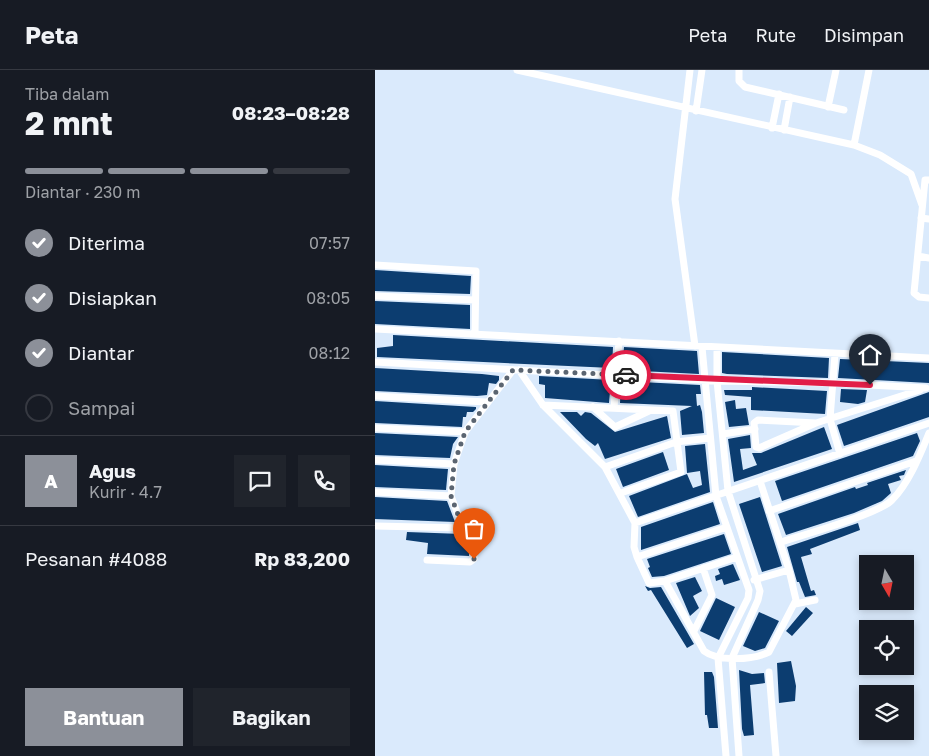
<!DOCTYPE html>
<html lang="id">
<meta charset="utf-8">
<style>
:root{--surface:#171b24;--page:#20242c;--text:#f1f3f6;--muted:#9ea1a6;--line:#363941;--accent:#8c9099}
body{margin:0;font-family:"Golos Text",sans-serif;background:var(--page);color:var(--text);height:100vh;display:flex;flex-direction:column;font-size:19px;white-space:nowrap}
*{box-sizing:border-box;margin:0}
p{font-size:16px;color:var(--muted)}
.icon{flex:none;width:28px;height:28px;fill:none;stroke:currentColor;stroke-width:2;stroke-linecap:round;stroke-linejoin:round}
.map{position:relative;flex:1;overflow:hidden}
.panel{display:flex;flex-direction:column;background:var(--surface);width:375px}
.panel>*{flex:none}
.needle{width:32px;rotate:171deg}
.controls{position:absolute;left:484px;top:485px;display:grid;gap:10px}
.controls a{display:grid;place-items:center;width:55px;height:55px;border-radius:0px;background:var(--surface);box-shadow:0 2px 8px #0003;font-size:25px}
.pin{position:absolute;display:grid;place-items:center;width:42px;height:42px;color:#fff;margin:-51px -21px;border-radius:50% 50% 50% 0;rotate:-45deg;box-shadow:0 0 5px #0007}
.pin .icon{rotate:45deg}
.courier{position:absolute;display:grid;place-items:center;width:50px;height:50px;margin:-25px;border:4px solid #e11d48;border-radius:50%;background:#fff;color:#222;box-shadow:0 1px 6px #0007}
.overview em{font-style:normal;font-weight:700}
.overview div{display:flex;flex-direction:column-reverse}
.overview{display:flex;align-items:center;justify-content:space-between;height:85px;padding:0 25px}
h1{font-size:32px;font-weight:700;line-height:38px}
.bar{display:grid;grid-template-columns:repeat(4,1fr);gap:8px 5px;align-content:center;height:60px;padding:0 25px}
.bar i{height:6px;border-radius:4px;background:var(--line)}
.bar .selected{background:var(--accent)}
.bar p{grid-column:span 4}
.line{display:flex;align-items:center;gap:12px;padding:0 25px;border-top:1px solid var(--line)}
.line div{flex:1}
.round{display:grid;place-items:center;flex:none;width:52px;height:52px;border-radius:0px;background:var(--page)}
ol{padding:0 25px;list-style:none}
li{display:flex;align-items:center;gap:15px;height:55px}
li p{margin-inline-start:auto}
li .icon{padding:5px;border-radius:50%;background:var(--accent);color:#fff;stroke-width:4}
li:last-child{color:var(--muted)}
li i{width:28px;height:28px;border:2px solid var(--line);border-radius:50%}
.cta{display:flex;gap:10px;margin-top:auto;padding:10px 25px}
.cta a{flex:1;height:58px;border-radius:0px;background:var(--accent);color:#fff;font-size:20px;font-weight:700;line-height:58px;text-align:center}
.cta a+a{background:var(--page);color:var(--text)}
header{display:flex;align-items:center;gap:30px;box-sizing:border-box;height:70px;padding:0 25px;background:var(--surface);border-bottom:1px solid var(--line)}
header strong{font-size:24px}
nav{display:flex;gap:28px;margin-inline-start:auto;font-size:18px}
main{display:flex;flex:1;min-height:0}
.map>svg:first-child{display:block}
.building{fill:#0c3d70}
.lines{fill:none;stroke-linecap:round;stroke-linejoin:round}
.minor{stroke:#fff;stroke-width:7}
.done{stroke:#5b6571;stroke-width:5;stroke-dasharray:0 9}
.route{stroke:#e11d48;stroke-width:6}
</style>
<header>
<strong>Peta</strong>
<nav><a>Peta</a><a>Rute</a><a>Disimpan</a></nav>
</header>
<main>
<section class="panel">
<div class="overview"><div><h1>2 mnt</h1><p>Tiba dalam</p></div><em>08:23–08:28</em></div>
<div class="bar"><i class="selected"></i><i class="selected"></i><i class="selected"></i><i></i><p>Diantar · 230 m</p></div>
<ol>
<li><svg class="icon" aria-label="check" viewBox="0 0 24 24"><path d="M5 12l5 5 9-10"/></svg>Diterima<p>07:57</p></li>
<li><svg class="icon" aria-label="check" viewBox="0 0 24 24"><path d="M5 12l5 5 9-10"/></svg>Disiapkan<p>08:05</p></li>
<li><svg class="icon" aria-label="check" viewBox="0 0 24 24"><path d="M5 12l5 5 9-10"/></svg>Diantar<p>08:12</p></li>
<li><i></i>Sampai</li>
</ol>
<div class="line" style="height:90px"><b class="round" style="background:var(--accent);color:#fff">A</b><div><b>Agus</b><p>Kurir · 4.7</p></div><a class="round"><svg class="icon" aria-label="chat" viewBox="0 0 24 24"><path d="M4 5h16v11H9l-5 4z"/></svg></a><a class="round"><svg class="icon" aria-label="phone" viewBox="0 0 24 24"><path d="M5 4h4l2 5-3 2q2 4 5 5l2-3 5 2v4C11 20 4 13 5 4z"/></svg></a></div>
<div class="line" style="height:65px"><div>Pesanan #4088</div><b>Rp 83,200</b></div>
<div class="cta"><a>Bantuan</a><a>Bagikan</a></div>
</section>
<div class="map">
<svg width="554" height="686" viewBox="0 0 554 686">
<rect width="100%" height="100%" fill="#daeafc"/>
<path class="building" d="M0 200 96 206 95 224 0 221Z
M0 231 95 235V259L0 254Z
M18 265 238 277 237 298 2 287V278L18 276Z
M249 277 322 281 324 304 247 300Z
M347 282 454 288 453 308 352 304 347 303Z
M465 289 554 293V313L463 308Z
M0 298 107 304 124 306V310L121 314 114 313 112 325 102 326 0 321Z
M164 306 236 310 234 333 170 328V315L164 314Z
M246 311 325 315 326 324H321L322 336 325 335 327 342 329 363 307 365 305 341 317 336 245 333Z
M377 317 452 321 450 344 376 340V327L350 325 349 320H377Z
M466 319 492 320 490 332 483 334 465 332Z
M554 322V347L469 376 462 355Z
M360 330 361 339 371 338 374 355 354 357 350 332Z
M0 331 101 337V339L98 342H92L91 347H88L87 357 0 353Z
M185 342H202L206 346 210 342 216 343 240 362 292 346 296 368 230 389 223 373 220 376 211 369Z
M449 357 457 379 359 412 353 369 375 365 376 378 365 379 368 400 382 395 377 383H386Z
M0 363 83 367 78 374 75 388 0 385Z
M542 363 545 371 538 386 407 431 400 411Z
M330 374 335 422 263 447 254 426 312 404 318 418 327 415 325 401 312 403 310 376Z
M288 382 294 400 248 417 241 399Z
M0 395 73 399 71 420 0 417Z
M531 400 529 405 524 406 526 410 513 414 516 423 507 431 479 443 411 465 403 444 480 417 481 419 493 415 492 413Z
M0 427 72 431 80 452 0 449Z
M385 427 407 496 387 502 364 434Z
M338 432 345 454 266 480V457Z
M483 453 485 460 435 479 437 484 426 487 436 521 439 520 441 525 430 527 424 512H422L412 477Z
M32 462 87 464 95 467 94 486 52 484 53 473 31 470Z
M349 464 356 484 289 506 277 507 273 498 275 497 272 489Z
M358 494 365 510 349 515 347 509 341 511 340 506 345 504 343 499Z
M320 507 327 521 318 526 324 538 315 546 301 513Z
M270 516 275 518 286 517 319 574 312 578 276 520 273 521Z
M341 528 360 537 344 570 325 561Z
M431 537 438 543 417 566 411 561Z
M384 542 404 551 390 578 380 581 368 576Z
M416 591 421 616 420 631 404 633 402 593Z
M364 600 377 604 389 603 390 613 375 615 379 665 369 666 367 659Z
M329 602H337L339 607 343 658H334L332 645H330Z"/>
<g class="lines">
<path class="minor" d="M142 0 479 75 505 85 536 104 547 135
M315 0 300 129 320 276
M364 0V11L370 17 469 40
M453 37 461 0
M321 41 327 0
M397 58 404 24
M409 60 415 27
M479 75 494 0
M554 110H550L539 223 544 227 554 228
M546 148 554 149
M543 186 554 188
M0 195 101 201 100 264
M0 226 100 230
M0 259 554 288
M327 277 341 426 374 520 373 528 343 588 351 686
M342 277V311L353 421 385 521 383 530 357 588 364 686
M460 284 455 349 465 384
M0 292 342 311 457 313 551 318
M144 300 168 335 230 397 260 453 259 477 262 487 274 513 290 511 362 487
M0 326 111 332
M168 335 298 341 306 402 246 423
M218 337 240 357 274 341
M239 338 244 271
M441 353 383 350 379 353 381 377 384 378 441 353 545 320
M0 358 90 362
M348 364 380 359
M0 390 79 394
M230 397 301 372 335 368
M0 422 76 426
M394 441 541 391
M260 453 554 353
M0 456 88 458
M406 472C428 465 504 444 517 430 534 413 545 385 554 363
M262 487 352 457
M52 490 95 492 99 489 100 464 88 458 76 426 79 394 90 362 138 300
M379 510 414 500
M290 511 329 581C343 592 378 590 394 582L421 530 414 500 385 411
M420 534 440 530
M319 561 337 525 328 498
M394 602 401 686"/>
</g>
<g class="lines">
<path class="done" d="M99 489 100 464 88 458 76 426 79 394 90 362 138 300 251 305"/>
<path class="route" d="M251 305 495 315"/>
</g>
</svg>
<div class="controls">
<a><svg class="needle" viewBox="-14 -14 28 28"><path d="M0-13l5 13h-10z" fill="#e53935"/><path d="M0 13l5-13h-10z" fill="#9ea1a6"/></svg></a>
<a><svg class="icon" aria-label="locate" viewBox="0 0 24 24"><circle cx="12" cy="12" r="6"/><path d="M12 2v4M12 18v4M2 12h4M18 12h4"/></svg></a>
<a><svg class="icon" aria-label="layers" viewBox="0 0 24 24"><path d="M12 4l9 5-9 5-9-5zM3 14l9 5 9-5"/></svg></a>
</div>
<div class="pin" style="left:99px;top:489px;background:#ea580c"><svg class="icon" aria-label="bag" viewBox="0 0 24 24"><path d="M5 8h14l-1 12H6zM9 8a3 3 0 0 1 6 0"/></svg></div>
<div class="pin" style="left:495px;top:315px;background:#1f2937"><svg class="icon" aria-label="home" viewBox="0 0 24 24"><path d="M3 11l9-7 9 7M6 9v11h12V9"/></svg></div>
<div class="courier" style="left:251px;top:305px"><svg class="icon" aria-label="car" viewBox="0 0 24 24"><path d="M5 17H2v-5l4-1 3-4h7l3 4 3 1v5h-3M9 17h6M6 11h13"/><circle cx="7" cy="17" r="2"/><circle cx="17" cy="17" r="2"/></svg></div>
</div>
</main>
